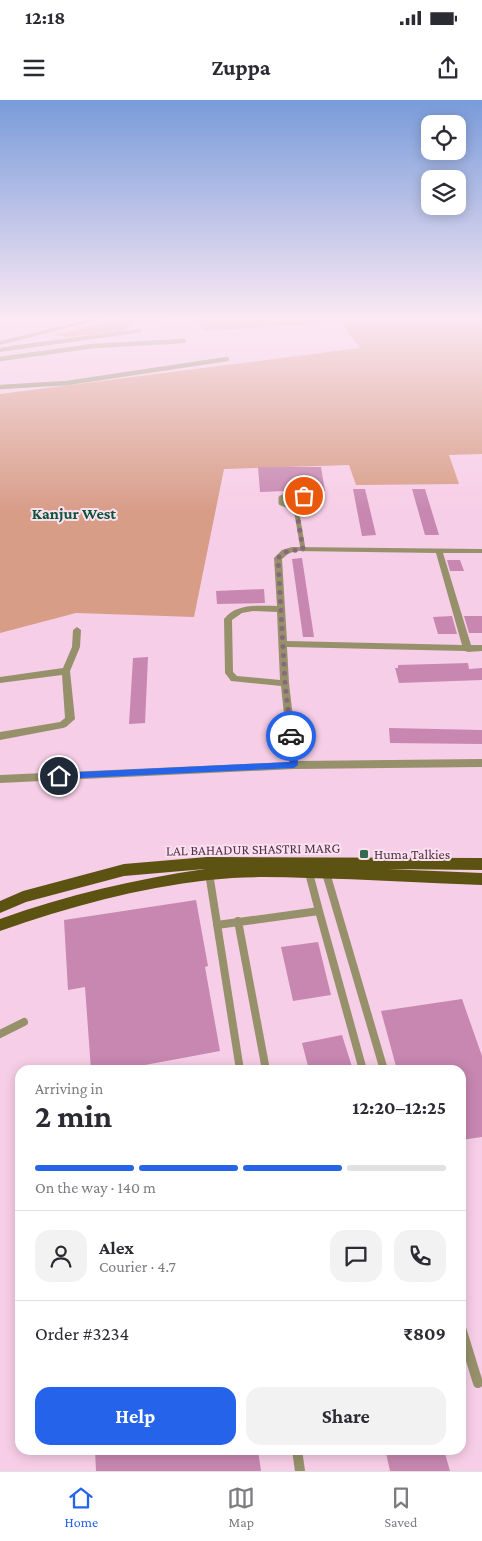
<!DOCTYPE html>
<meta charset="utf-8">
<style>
:root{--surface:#fff;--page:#f2f2f3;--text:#2b2b33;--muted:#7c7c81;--line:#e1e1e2;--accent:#2563eb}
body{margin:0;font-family:"Crimson Pro",serif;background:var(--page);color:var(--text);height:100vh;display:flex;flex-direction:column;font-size:19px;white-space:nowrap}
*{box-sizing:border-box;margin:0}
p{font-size:16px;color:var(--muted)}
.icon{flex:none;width:28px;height:28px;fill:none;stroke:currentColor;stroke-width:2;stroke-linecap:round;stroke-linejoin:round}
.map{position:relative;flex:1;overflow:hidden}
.panel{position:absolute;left:15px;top:965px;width:451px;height:390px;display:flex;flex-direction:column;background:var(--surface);border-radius:15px;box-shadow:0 2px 12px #0003}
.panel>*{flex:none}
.controls{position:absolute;left:421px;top:15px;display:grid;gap:10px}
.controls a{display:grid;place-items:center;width:45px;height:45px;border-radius:10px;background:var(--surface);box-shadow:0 2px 12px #0003;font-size:25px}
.pin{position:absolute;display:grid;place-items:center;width:42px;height:42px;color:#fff;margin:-21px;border:2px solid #fff;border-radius:50%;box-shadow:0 1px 5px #0007}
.courier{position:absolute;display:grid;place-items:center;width:50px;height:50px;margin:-25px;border:4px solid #2563eb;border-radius:50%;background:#fff;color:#222;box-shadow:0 1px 6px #0007}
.headline em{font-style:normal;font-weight:700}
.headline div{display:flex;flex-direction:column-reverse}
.headline{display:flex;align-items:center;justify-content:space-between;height:85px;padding:0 20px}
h1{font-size:32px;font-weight:700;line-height:38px}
.bar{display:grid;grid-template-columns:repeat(4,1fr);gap:8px 5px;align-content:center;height:60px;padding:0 20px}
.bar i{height:6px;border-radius:4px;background:var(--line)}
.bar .active{background:var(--accent)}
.bar p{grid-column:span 4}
.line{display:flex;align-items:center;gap:12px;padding:0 20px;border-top:1px solid var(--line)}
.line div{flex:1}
.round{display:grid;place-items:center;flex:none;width:52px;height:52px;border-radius:15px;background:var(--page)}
.primary-button{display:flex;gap:10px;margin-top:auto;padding:10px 20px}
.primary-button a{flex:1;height:58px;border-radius:15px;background:var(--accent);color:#fff;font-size:20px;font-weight:700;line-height:58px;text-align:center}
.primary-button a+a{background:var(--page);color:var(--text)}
.status{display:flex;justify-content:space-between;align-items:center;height:35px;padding:0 25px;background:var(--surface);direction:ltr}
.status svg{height:14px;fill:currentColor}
header{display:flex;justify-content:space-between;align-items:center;height:65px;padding:0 20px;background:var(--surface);font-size:22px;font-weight:700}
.dock{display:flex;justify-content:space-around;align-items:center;height:70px;border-top:1px solid var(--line);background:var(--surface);font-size:14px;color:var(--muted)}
.dock a{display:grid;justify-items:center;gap:2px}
.dock .active{color:var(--accent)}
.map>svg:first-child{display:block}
.green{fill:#d89d87}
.building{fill:#c787b0}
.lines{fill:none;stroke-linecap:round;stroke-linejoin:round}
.service-far3{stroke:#97916b;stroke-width:4.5}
.service-far2{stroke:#97916b;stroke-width:5}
.service-far1{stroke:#97916b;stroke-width:8}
.service{stroke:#97916b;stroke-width:10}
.minor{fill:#97916b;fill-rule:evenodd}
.primary{fill:#5c5312;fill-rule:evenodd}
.route{fill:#2563eb}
.done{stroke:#88697c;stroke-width:5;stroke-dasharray:0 9}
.poi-dot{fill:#356b51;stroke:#fce0f0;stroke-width:2}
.labels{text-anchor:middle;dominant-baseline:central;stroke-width:4;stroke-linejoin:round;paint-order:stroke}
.street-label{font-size:14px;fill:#4d3243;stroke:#fce0f0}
.poi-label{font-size:14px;fill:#4d3243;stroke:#fce0f0;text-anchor:start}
.far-district-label{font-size:16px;font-weight:bold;fill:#0f5338;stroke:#fce0f0}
</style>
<div class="status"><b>12:18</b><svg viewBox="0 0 49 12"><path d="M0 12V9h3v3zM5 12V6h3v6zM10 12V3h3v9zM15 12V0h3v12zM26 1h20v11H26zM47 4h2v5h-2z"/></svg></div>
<header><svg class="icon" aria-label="menu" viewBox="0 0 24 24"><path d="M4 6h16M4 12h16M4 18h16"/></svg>Zuppa<svg class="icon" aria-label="share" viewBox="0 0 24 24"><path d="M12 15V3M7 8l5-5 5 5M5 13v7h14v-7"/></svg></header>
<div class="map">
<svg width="482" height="1371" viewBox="0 0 482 1371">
<rect width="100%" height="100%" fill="#f7cee7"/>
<path class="green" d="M122 219H174L135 223 124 231 67 237 53 235Z
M198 219H482V354L449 355 459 384 356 385 349 365 224 369 194 517 76 513 0 533V294L360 248 341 223 203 231Z"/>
<path class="building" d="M258 367H321L325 391H303L291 389 285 391 260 392Z
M353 389H365L376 435 362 436Z
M412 389H425L439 435H425Z
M302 458 314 537H303L292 459Z
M447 460H460L464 471H450Z
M264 489 265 503 217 504 216 491Z
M452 516 457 534H438L433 517Z
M464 516H482V533H469Z
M148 557 145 623 129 624 133 558Z
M468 563 469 569 482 568V580L399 583 395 568H398V565Z
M389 628 482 630V644L390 643Z
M196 800 208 866 205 867 220 951 118 970H91L85 887 68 890 64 820Z
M318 842 331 895 293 901 281 847Z
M462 899 482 956V1037L461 1040V970H397L381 911Z
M342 935 353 970H309L302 943Z
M95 1350H258L261 1371H96Z
M396 1350H444L450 1371H390L386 1353Z"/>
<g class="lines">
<path class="service-far3" d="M0 259 93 246 184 241
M0 287 67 283 227 259"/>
<path class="service-far2" d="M291 393 300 394 308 400 306 404 294 408 281 403V398Z
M296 408 303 449"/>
<path class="service-far1" d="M209 773 240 970
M309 773 319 811
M326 773 384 970
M238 821 266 970
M217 825 319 811 363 970
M0 934 24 922"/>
<path class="service" d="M461 1228 478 1283
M297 1350 300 1371"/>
<path class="minor" d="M92 219H102L0 245V241Z
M140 229 142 230V232L0 252V248L17 245Z
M292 447 482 449V453H443L471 545H482V551L468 552 465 551 287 547 289 583 298 661 482 659V667L294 669 0 683V675L289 662 281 586 231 581 225 573 224 519C237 503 258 506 277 506L274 458 282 450ZM295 451 436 453 462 545 287 541 282 459 288 454ZM253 511 277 512 280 580 237 576 233 572 232 520 242 513Z
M77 527 81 530 80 547 70 571 75 619 66 627 63 628 0 640V632L60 622 65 618 62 575 0 583V577L63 568 72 547 73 530Z"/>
<path class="primary" d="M207 757 482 758V770L387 769 482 773V785C424 783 366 779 308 778 275 777 242 776 209 780 138 788 68 807 0 831V819C67 795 135 779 205 769L124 776 26 802 0 813V801L23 791 124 764Z"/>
</g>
<linearGradient id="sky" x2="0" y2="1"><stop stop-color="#799bda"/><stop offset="0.53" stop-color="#fbe9f4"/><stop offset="1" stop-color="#fbe9f4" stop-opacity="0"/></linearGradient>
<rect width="482" height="411" fill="url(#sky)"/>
<path class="route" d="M291 633 295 636 298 665 294 668 59 679 55 676 59 673 290 662 287 636Z"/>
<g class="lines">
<path class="done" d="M291 636 285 583 278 458 285 452 303 449 296 408 306 404 308 400 304 396"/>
</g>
<rect class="poi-dot" x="359" y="749" width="10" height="10" rx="2.5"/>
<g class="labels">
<g class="street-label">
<text transform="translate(253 749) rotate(-1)">LAL BAHADUR SHASTRI MARG</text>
</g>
<g class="poi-label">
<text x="374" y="754">Huma Talkies</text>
</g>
<g class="far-district-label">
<text x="74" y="413">Kanjur West</text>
</g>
</g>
</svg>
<div class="controls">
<a><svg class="icon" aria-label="locate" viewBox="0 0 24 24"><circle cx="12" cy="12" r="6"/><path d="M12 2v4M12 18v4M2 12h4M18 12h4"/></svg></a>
<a><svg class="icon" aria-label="layers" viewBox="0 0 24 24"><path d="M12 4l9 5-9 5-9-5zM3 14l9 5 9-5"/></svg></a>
</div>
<div class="pin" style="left:304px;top:396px;background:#ea580c"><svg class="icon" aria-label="bag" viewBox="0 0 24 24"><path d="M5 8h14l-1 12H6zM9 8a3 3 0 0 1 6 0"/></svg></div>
<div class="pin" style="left:59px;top:676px;background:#1f2937"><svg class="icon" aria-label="home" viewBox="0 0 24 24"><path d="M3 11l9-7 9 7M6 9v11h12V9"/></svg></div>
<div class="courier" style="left:291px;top:636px"><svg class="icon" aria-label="car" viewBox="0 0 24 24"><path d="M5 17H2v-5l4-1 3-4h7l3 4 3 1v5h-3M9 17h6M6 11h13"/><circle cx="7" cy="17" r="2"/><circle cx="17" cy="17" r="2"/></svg></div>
<section class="panel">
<div class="headline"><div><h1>2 min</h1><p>Arriving in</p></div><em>12:20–12:25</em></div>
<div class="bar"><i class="active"></i><i class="active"></i><i class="active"></i><i></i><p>On the way · 140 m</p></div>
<div class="line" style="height:90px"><a class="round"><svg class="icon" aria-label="person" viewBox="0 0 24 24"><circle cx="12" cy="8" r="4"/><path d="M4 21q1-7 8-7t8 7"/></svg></a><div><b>Alex</b><p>Courier · 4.7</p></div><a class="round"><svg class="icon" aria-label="chat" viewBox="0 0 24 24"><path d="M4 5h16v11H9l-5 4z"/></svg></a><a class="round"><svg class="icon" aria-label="phone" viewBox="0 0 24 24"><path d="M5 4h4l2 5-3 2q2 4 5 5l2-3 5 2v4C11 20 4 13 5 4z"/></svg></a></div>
<div class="line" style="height:65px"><div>Order #3234</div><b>₹809</b></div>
<div class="primary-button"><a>Help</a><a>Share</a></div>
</section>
</div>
<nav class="dock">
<a class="active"><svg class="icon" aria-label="home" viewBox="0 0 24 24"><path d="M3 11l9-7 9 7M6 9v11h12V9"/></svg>Home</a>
<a><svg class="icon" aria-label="map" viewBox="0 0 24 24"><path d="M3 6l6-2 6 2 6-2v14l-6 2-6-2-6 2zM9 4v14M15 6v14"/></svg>Map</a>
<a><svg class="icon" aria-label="saved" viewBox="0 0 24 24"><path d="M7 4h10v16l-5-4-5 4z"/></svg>Saved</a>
</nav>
